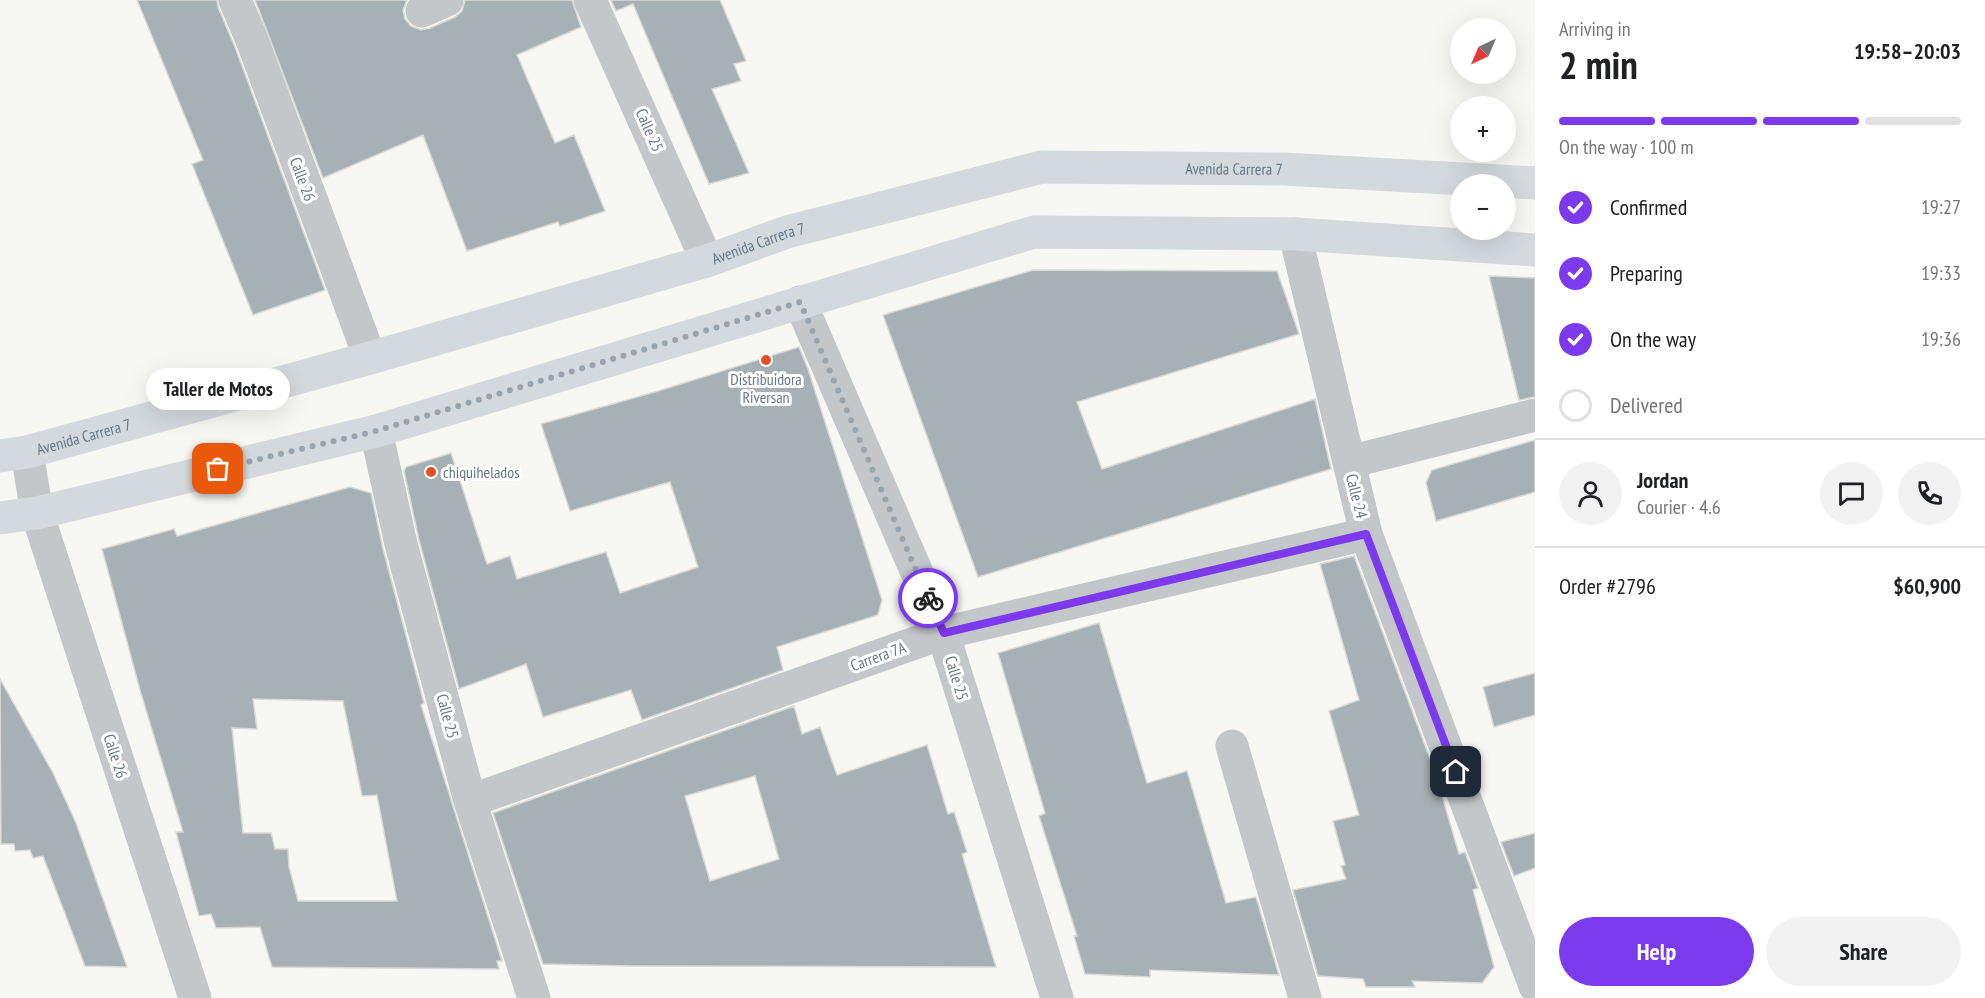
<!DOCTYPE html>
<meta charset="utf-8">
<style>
:root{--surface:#fff;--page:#f2f2f2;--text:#202124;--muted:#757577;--line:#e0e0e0;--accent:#7c3aed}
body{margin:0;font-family:"PT Sans Narrow",sans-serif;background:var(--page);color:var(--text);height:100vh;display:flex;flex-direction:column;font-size:22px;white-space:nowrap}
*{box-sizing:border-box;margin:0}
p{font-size:20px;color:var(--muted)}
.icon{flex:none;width:33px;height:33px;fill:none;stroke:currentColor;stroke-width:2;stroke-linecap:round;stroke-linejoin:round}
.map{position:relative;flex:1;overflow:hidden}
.sheet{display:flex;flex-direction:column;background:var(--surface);width:450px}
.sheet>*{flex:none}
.needle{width:39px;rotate:224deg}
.buttons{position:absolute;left:1450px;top:18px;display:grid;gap:12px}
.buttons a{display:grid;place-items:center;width:66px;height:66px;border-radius:50%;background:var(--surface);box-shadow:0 6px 24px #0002;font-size:30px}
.pin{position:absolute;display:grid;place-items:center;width:51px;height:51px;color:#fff;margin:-26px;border-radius:12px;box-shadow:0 3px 9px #0006}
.courier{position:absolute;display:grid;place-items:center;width:60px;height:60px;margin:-30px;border:4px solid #7c3aed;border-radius:50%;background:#fff;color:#222;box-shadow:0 2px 8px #0007}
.bubble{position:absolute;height:42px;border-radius:21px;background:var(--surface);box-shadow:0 6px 24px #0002;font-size:20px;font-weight:700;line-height:42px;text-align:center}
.headline em{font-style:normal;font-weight:700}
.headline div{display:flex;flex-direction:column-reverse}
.headline{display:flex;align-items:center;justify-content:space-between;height:102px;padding:0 24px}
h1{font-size:39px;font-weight:700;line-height:45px}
.bar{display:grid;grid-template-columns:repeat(4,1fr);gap:9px 6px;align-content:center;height:72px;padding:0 24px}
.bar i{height:8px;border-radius:4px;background:var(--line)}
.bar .selected{background:var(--accent)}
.bar p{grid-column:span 4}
.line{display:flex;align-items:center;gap:15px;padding:0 24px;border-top:2px solid var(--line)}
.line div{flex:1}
.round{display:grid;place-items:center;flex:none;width:63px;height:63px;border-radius:32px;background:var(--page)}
ol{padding:0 24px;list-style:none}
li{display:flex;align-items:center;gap:18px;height:66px}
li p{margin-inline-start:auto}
li .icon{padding:6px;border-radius:50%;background:var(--accent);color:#fff;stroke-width:4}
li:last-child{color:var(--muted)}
li i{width:33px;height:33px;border:3px solid var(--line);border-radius:50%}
.action{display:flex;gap:12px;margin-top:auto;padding:12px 24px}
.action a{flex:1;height:69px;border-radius:36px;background:var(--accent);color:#fff;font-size:24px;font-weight:700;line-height:69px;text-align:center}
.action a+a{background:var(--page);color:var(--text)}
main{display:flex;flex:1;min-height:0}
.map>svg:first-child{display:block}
.building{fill:#a7b0b5;stroke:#d9d9d6;stroke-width:1.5;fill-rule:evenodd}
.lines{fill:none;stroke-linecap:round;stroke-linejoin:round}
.street{stroke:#c3c7ca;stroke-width:33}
.primary{stroke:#d4d9dd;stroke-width:33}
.done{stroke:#99a4ac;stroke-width:6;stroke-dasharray:0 10.8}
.route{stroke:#7c3aed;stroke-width:8}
.poi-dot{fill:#e35128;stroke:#fff;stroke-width:2}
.labels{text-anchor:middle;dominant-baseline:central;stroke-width:6;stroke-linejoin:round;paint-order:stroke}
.street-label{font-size:16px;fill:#667885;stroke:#fff}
.poi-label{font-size:16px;fill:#667885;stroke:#fff}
</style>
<main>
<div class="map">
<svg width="1535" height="998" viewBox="0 0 1535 998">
<rect width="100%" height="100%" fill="#f7f7f4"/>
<path class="building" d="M137 0H217L218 7 235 47 325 290 253 315 192 164 203 160Z
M255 0H407L403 10 405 19 411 26 421 30 430 28 455 17 462 11 465 0H572L581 27 517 55 555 143 574 135 605 211 560 226 558 222 467 251 423 135 323 178Z
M611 0H720L746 61 734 64 741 81 712 89 749 173 709 184 633 4 616 11Z
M1033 270 1277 271 1299 334 1077 402 1102 469 1315 399 1331 469 978 577 883 315Z
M1489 276 1535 278V397L1519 400Z
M799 347 808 369 882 600 878 615 777 647 783 670 642 720 631 690 543 717 526 664 459 689 419 540 404 471 406 467 451 453 487 564 510 556 517 579 606 552 620 593 698 567 670 482 570 511 541 424 655 392Z
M1535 440V492L1436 521 1426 483 1432 470Z
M350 487 371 493 383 549 424 703 421 705 502 961H497L499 969 272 967 260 927 216 928 211 914 199 916 176 832H183L140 690 102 549 174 529 177 536ZM253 699 343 701 362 796 377 795 397 901H298L289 867 288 849H275L271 833H243L232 728 257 729Z
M1354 556 1435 772 1459 854 1465 852 1478 888 1473 890 1494 967 1482 983 1412 981 1415 987H1366L1363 979 1318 976 1293 890 1346 879 1341 866 1345 865 1333 821 1359 815 1329 711 1359 700 1320 564Z
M1099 623 1147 783 1187 771 1226 903 1256 897 1279 975 1150 970V977L1085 974 1074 936H1077L1039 816 1045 813 998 653Z
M1535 673V715L1494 727 1483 687Z
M0 679 53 773 76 823 127 967 85 966 43 856 33 858 30 850 15 851 14 844H1Z
M794 706 802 734 820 727 837 775 927 745 948 814 954 812 967 852 962 854 996 967 631 966 543 964 493 813ZM755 776 779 859 710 881 685 796Z
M1535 833V868L1514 876 1501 842Z"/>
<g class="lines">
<path class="street" d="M235 0 252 40 370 358
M590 0 707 261
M422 11 447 0
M1295 234 1366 534 1535 986
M800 302 943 633 1057 998
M376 431 401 544 470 801 534 998
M27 452 37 513 195 998
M1349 462 1535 415
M1232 746 1305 998
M470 801 943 633 1366 534"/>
<g class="primary">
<path id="s1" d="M0 456 27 452 370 358 707 261 787 232 1042 167 1284 169 1535 183"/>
<path d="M0 518 37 513 376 431 1034 232 1295 234 1535 250"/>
</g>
</g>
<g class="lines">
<path class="done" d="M218 469 376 431 800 302 928 598"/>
<path class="route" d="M928 598 944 633 1366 534 1456 772"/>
</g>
<g class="poi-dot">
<circle cx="766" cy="360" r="6"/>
<circle cx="431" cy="472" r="6"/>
</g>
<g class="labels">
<g class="street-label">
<text transform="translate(650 130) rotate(66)">Calle 25</text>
<text stroke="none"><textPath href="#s1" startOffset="1274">Avenida Carrera 7</textPath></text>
<text transform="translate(303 179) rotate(70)">Calle 26</text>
<text stroke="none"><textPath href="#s1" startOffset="788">Avenida Carrera 7</textPath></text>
<text stroke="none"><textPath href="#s1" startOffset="86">Avenida Carrera 7</textPath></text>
<text transform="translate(1357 496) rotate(76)">Calle 24</text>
<text transform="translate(878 656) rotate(-20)">Carrera 7A</text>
<text transform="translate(957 678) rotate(73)">Calle 25</text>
<text transform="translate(448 716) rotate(75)">Calle 25</text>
<text transform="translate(116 756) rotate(72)">Calle 26</text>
</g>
<g class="poi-label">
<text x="766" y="379">Distribuidora<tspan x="766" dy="18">Riversan</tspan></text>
<text x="443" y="472" text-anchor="start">chiquihelados</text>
</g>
</g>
</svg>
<div class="buttons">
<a><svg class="needle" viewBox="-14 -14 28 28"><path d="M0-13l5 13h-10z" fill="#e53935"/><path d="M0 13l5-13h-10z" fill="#757577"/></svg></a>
<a>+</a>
<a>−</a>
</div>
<div class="pin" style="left:218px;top:469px;background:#ea580c"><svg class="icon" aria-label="bag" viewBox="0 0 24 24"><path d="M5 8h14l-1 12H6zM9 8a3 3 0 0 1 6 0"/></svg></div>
<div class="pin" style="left:1456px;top:772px;background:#1f2937"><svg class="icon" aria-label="home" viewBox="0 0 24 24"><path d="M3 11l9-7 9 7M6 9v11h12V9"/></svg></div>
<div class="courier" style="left:928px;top:598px"><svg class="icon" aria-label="bike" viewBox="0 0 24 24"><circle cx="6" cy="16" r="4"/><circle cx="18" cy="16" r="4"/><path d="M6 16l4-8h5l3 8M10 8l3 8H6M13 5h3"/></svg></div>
<div class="bubble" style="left:146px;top:368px;width:144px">Taller de Motos</div>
</div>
<section class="sheet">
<div class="headline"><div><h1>2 min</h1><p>Arriving in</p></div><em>19:58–20:03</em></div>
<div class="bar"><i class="selected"></i><i class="selected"></i><i class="selected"></i><i></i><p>On the way · 100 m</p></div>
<ol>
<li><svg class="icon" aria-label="check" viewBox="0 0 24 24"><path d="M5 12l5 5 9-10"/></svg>Confirmed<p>19:27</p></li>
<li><svg class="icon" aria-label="check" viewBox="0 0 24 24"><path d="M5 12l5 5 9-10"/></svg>Preparing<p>19:33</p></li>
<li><svg class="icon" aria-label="check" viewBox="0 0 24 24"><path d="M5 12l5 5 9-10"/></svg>On the way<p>19:36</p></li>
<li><i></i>Delivered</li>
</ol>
<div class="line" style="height:108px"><a class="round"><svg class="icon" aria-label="person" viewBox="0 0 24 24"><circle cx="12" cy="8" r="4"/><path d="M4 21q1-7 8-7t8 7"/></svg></a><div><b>Jordan</b><p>Courier · 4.6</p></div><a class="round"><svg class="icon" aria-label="chat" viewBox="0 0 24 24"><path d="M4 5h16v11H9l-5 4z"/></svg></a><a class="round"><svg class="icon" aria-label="phone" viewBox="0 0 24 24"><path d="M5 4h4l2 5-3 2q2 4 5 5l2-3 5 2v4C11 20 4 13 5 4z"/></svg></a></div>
<div class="line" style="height:78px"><div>Order #2796</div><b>$60,900</b></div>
<div class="action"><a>Help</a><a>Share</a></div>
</section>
</main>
